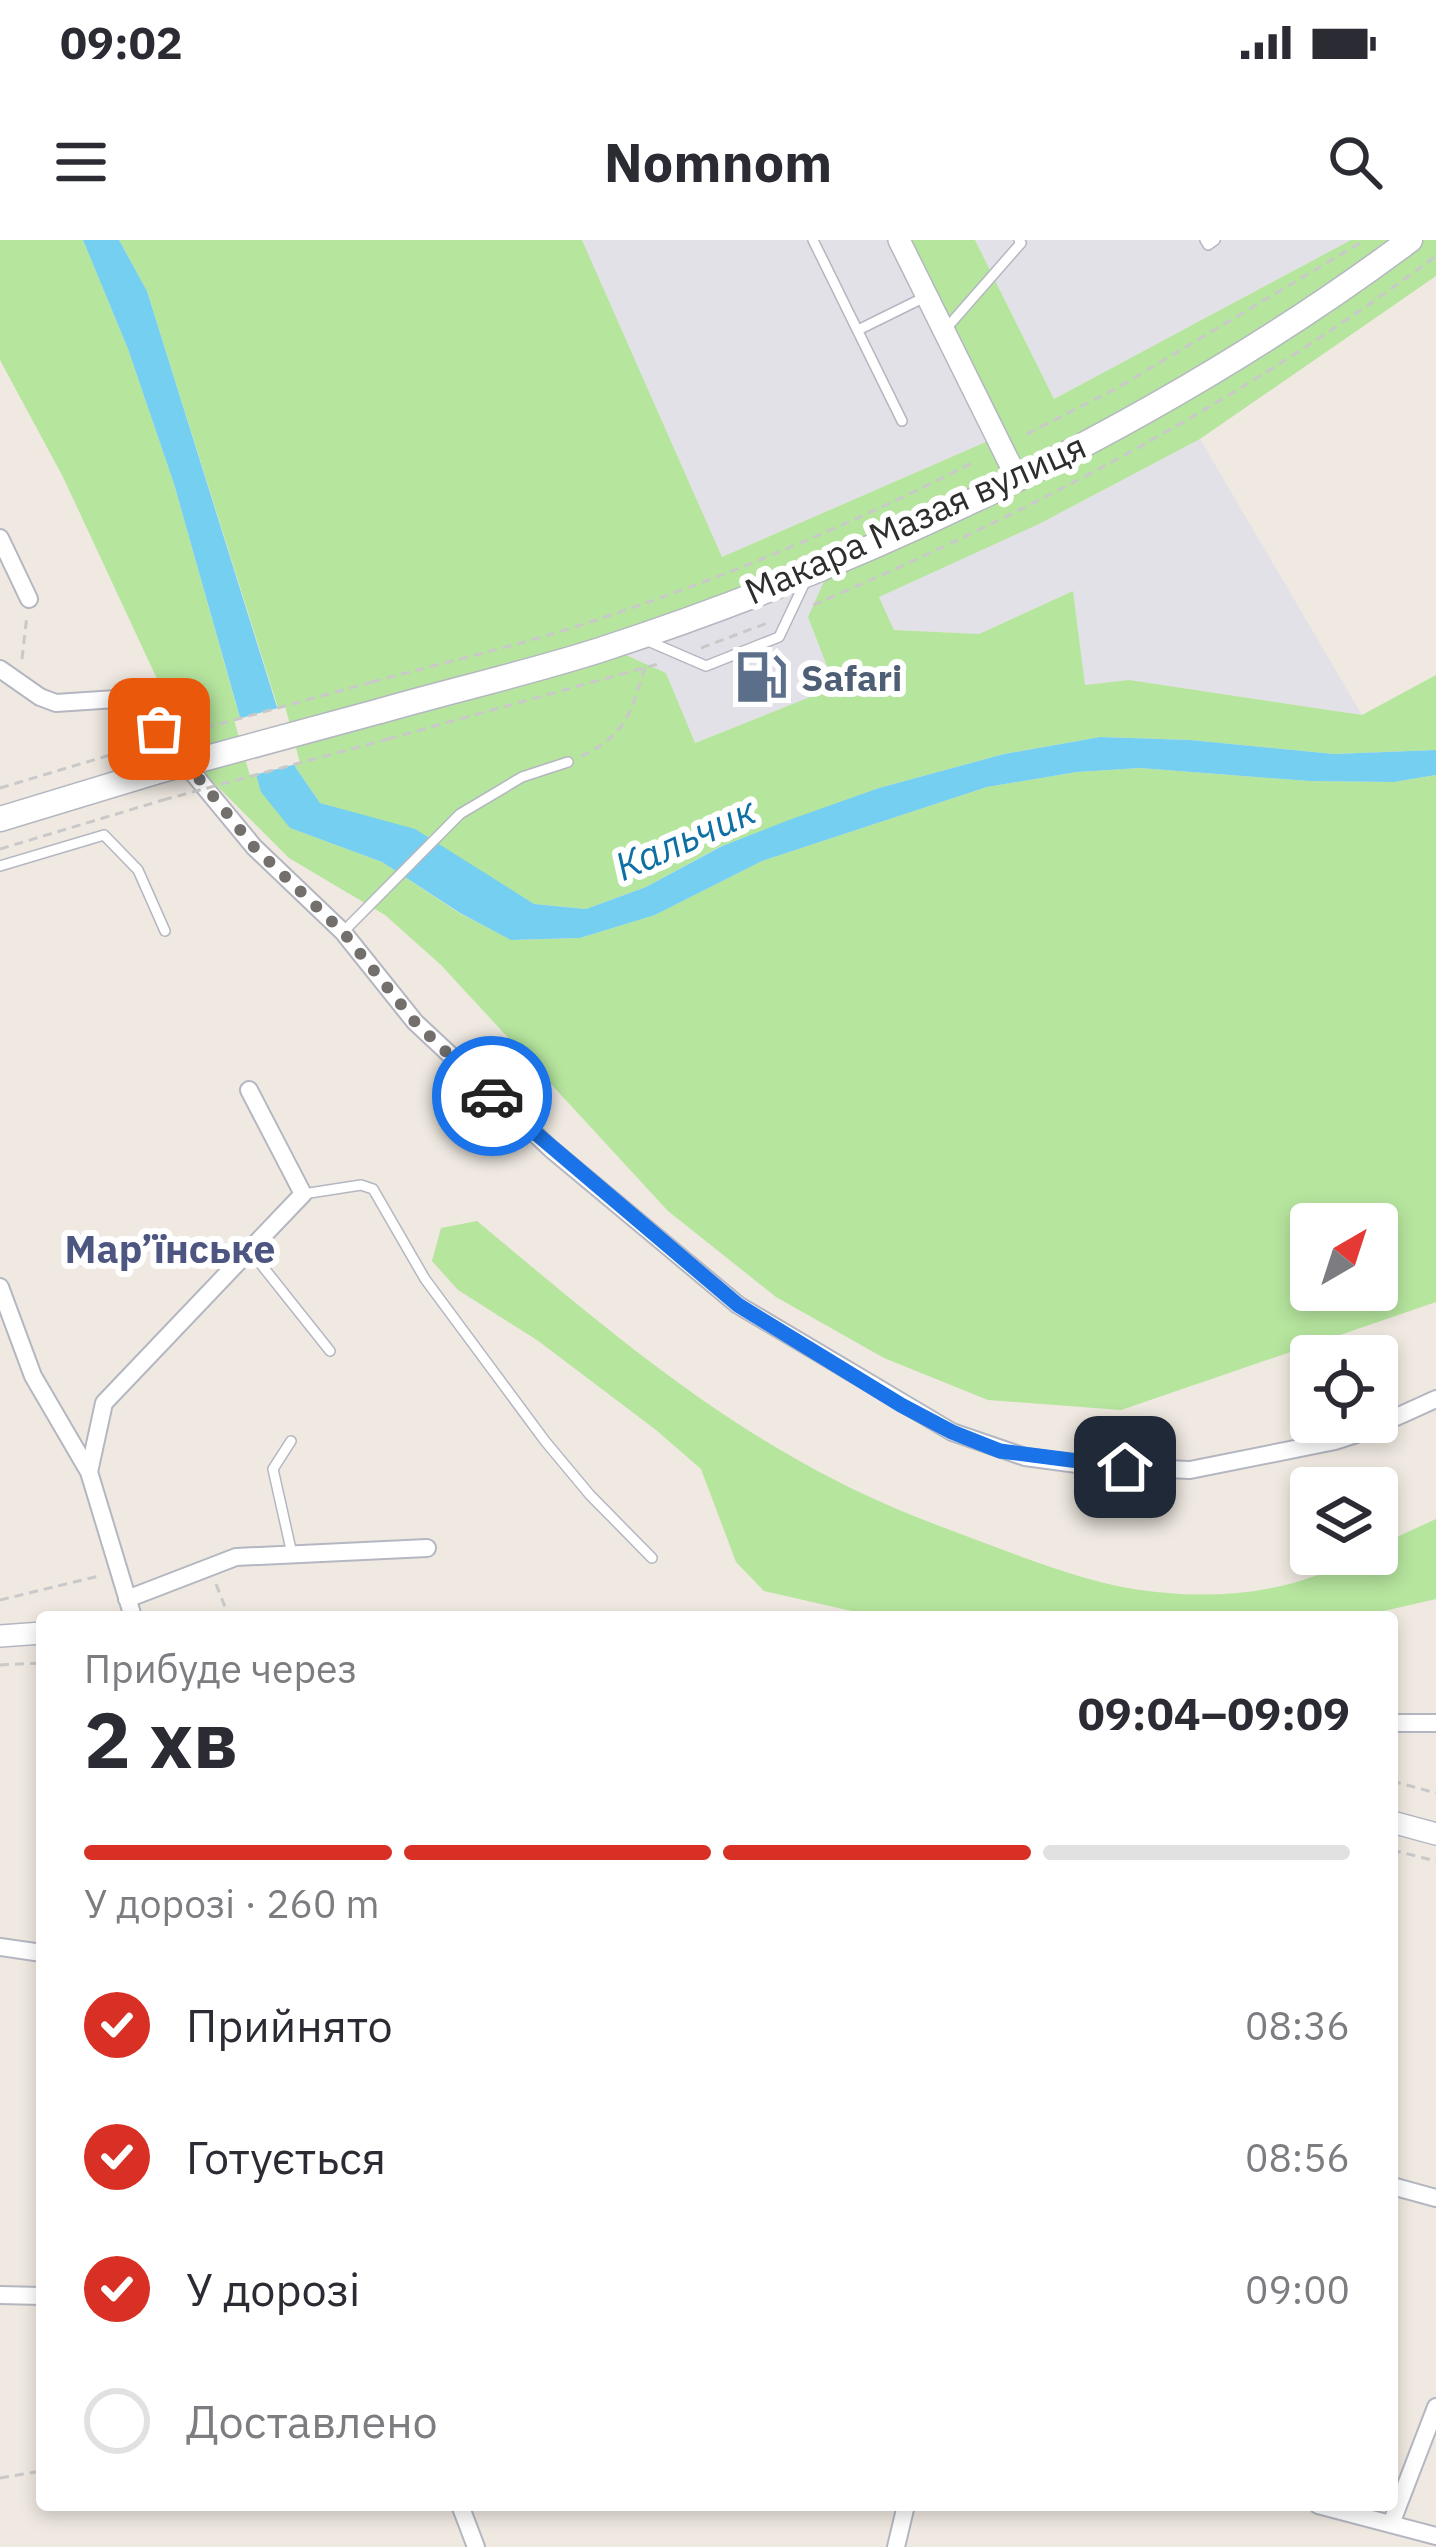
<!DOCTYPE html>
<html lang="uk">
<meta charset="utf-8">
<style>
:root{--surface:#fff;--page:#f7f7f7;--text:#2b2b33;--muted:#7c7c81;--line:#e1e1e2;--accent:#d93025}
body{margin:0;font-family:"IBM Plex Sans",sans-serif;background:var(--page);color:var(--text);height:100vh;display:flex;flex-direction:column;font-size:45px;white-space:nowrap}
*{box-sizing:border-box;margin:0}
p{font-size:39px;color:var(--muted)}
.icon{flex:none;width:66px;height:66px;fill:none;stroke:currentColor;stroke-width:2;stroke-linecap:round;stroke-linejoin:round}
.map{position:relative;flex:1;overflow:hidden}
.drawer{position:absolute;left:36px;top:1371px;width:1362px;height:900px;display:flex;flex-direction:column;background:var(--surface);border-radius:12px;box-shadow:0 6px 18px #0003}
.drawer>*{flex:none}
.needle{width:78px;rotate:39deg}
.tools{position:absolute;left:1290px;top:963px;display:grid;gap:24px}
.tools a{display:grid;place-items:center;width:108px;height:108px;border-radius:12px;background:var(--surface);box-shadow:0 6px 18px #0003;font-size:60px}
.pin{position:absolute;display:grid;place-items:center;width:102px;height:102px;color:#fff;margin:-51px;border-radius:24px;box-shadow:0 6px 18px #0006}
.courier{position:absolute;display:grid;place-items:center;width:120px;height:120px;margin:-60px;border:9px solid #1a73e8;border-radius:50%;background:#fff;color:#222;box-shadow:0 3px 15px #0007}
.overview em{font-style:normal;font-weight:700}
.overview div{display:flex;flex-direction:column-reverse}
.overview{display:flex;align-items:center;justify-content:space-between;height:204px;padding:0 48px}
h1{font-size:78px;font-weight:700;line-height:90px}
.bar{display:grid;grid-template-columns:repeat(4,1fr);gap:18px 12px;align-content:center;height:144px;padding:0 48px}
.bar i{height:15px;border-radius:9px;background:var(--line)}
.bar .current{background:var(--accent)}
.bar p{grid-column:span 4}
ol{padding:0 48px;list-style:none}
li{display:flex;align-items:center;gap:36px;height:132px}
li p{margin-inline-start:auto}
li .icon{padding:12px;border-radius:50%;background:var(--accent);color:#fff;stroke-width:4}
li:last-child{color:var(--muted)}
li i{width:66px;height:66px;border:6px solid var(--line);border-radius:50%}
.status{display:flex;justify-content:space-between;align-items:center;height:84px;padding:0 60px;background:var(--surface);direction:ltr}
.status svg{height:33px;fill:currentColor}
header{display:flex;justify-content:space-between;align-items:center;height:156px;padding:0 48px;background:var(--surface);font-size:54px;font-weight:700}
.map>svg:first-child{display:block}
.industrial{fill:#e3e1e8}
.green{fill:#b6e59e;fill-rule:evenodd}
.water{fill:#75cff0}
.pier{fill:#efe9e1}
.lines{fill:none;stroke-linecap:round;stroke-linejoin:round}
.service-casing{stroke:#b4b7c1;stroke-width:12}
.minor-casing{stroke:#b4b7c1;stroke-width:20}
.tertiary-casing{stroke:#b4b7c1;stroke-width:24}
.secondary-casing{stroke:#b4b7c1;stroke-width:27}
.path{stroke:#c9c9c9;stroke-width:3;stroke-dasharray:9 6;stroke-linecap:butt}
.service{stroke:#fff;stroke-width:9}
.minor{stroke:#fff;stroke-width:16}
.tertiary{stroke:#fff;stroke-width:21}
.secondary{stroke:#fff;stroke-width:24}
.secondary-bridge-casing{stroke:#b4b7c1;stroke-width:27;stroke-linecap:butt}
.path-bridge{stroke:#c9c9c9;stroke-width:3;stroke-dasharray:9 6;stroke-linecap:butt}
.secondary-bridge{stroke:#fff;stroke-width:24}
.done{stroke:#726f6d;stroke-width:12;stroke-dasharray:0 21.6}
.route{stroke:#1a73e8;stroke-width:15}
.labels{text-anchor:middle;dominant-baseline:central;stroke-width:12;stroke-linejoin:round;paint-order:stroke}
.street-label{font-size:36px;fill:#2e2e2e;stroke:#fff}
.service-label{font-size:36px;font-weight:bold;fill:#4e5e75;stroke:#fff;text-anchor:start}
.water-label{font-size:39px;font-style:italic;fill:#0d6fa3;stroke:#fff}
.neighbourhood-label{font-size:39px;font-weight:bold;fill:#4d5680;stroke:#fff}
</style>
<div class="status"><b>09:02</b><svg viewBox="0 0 49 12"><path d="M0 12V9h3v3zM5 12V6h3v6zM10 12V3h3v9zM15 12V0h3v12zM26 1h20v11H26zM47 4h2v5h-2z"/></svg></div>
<header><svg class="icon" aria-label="menu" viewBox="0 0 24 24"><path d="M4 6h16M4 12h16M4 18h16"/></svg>Nomnom<svg class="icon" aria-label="search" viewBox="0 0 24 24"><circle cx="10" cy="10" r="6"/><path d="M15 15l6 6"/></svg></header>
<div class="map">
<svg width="1436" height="2307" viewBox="0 0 1436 2307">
<rect width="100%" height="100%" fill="#efe9e1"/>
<path class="industrial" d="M582 0H888L988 201 722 317Z
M975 0H1351L1054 159Z
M1200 199 1362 475 1129 440 1085 446 1073 351 979 394 894 390 879 356 1039 284Z
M829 330 808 377 836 447 694 503 666 433 618 411Z"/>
<path class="green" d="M0 0H83L128 109 174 244 246 500 192 514 63 237 0 120Z
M119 0H582L722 317 988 201 1005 236 806 324 596 404 285 490 147 51Z
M910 0H975L1054 159 1351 0H1402L1256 99 1023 229Z
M1424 0H1436V36L1200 199 1039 284 879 357 894 390 979 394 1073 351 1085 445 1129 440 1362 475 1436 435V510L1334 514 1190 500 1100 497 1004 514 879 548 721 606 646 647 586 669 534 664 480 632 367 577 320 563 296 528 289 503 617 411 666 433 695 503 835 447 808 377 829 330 1372 38Z
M250 514 290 588 382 622 459 673 512 700 580 698 655 675 762 621 987 547 1077 532 1140 528 1309 541 1394 542 1436 535V1062L1121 1170 988 1160 884 1118 776 1057 668 971 441 725 385 675 289 618 199 528ZM1311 984H1377V1050H1311Z
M477 981C591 1076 705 1175 839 1242 887 1267 939 1286 990 1305 1043 1325 1100 1347 1156 1352 1212 1358 1266 1354 1318 1335 1339 1327 1354 1314 1377 1314V1306L1436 1279V1359L1358 1377H878L764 1351 736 1322 701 1229 656 1190 537 1100 458 1050 432 1021 441 988Z"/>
<path class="water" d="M83 0H119L147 51 296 528 320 563 415 589 534 664 586 669 646 647 722 606 789 580 879 548 1004 514 1100 497 1190 500 1334 514 1436 510V535L1394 542 1309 541 1140 528 1077 532 987 547 762 621 655 675 580 698 511 700 460 673 382 622 290 588 261 552 174 244 128 109Z"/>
<path class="pier" d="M285 466 300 523 250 536 234 480Z"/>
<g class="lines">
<g class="service-casing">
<path id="service" d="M813 0 902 181
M1205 0 1208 5 1215 0
M858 90 927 56
M944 91 1021 3 1019 0
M648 401 706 426 779 397 806 340
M0 626 104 595 138 630 165 691
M343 692 460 574 522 537 568 522
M303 954 361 945 373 949 425 1039 545 1201 590 1255 652 1318
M252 1013 330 1111
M291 1201 273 1229 292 1314"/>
</g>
<g class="minor-casing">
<path id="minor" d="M0 298 29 359
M0 429 40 457 56 463 116 459 145 475 254 607 343 692 415 782 551 909 738 1065 952 1192 1025 1217 1092 1226 1190 1230 1335 1201 1363 1192 1436 1159
M0 1047 33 1136 89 1232 133 1377
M89 1232 104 1163 303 954 249 850
M127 1359 236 1317 427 1308
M1392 1483H1436
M0 1707 42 1713
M1392 1946 1436 1958
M0 2055 42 2056
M460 2265 476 2307
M1318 2265 1436 2296
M1391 2284 1436 2167
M896 2307 906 2265"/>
</g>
<g class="tertiary-casing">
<path id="tertiary" d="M899 0 1017 238
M0 1396 42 1393
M1392 1582 1436 1594"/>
</g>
<g class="secondary-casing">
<path id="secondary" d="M380 471C453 450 528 433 600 410 878 320 1176 175 1410 0
M0 579 155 532"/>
</g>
<path class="path" d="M1027 194 1117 148 1365 0
M813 365C1032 272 1245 159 1436 16
M701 408 770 382
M22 419 27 375
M372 442C446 422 521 405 593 381 724 338 852 284 974 222
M388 499 658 424
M581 516C626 496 630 473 645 428
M0 548 147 504
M0 609 163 560
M216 1344 229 1377
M0 1360 99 1336
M0 1425 42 1423
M1392 1541 1436 1553
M1392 1610 1436 1621
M0 2238 42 2231"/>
<use href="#service" class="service"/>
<use href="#minor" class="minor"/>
<use href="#tertiary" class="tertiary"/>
<use href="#secondary" class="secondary"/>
<g class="secondary-bridge-casing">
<path id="secondary-bridge" d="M155 532 380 471"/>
</g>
<path class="path-bridge" d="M147 504 372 442
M163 560 388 499"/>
<use href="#secondary-bridge" class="secondary-bridge"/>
</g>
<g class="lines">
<path class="done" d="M159 489 254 607 343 692 415 782 492 856"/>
<path class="route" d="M492 856 738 1065 901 1165 952 1192 1000 1211 1125 1227"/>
</g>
<defs>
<g id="fuel-bare" transform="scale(4.14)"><path d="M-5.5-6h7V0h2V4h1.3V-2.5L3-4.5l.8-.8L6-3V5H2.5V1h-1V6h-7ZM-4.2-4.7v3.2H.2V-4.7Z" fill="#5c6f8a" stroke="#fff" stroke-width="2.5" paint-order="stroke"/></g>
</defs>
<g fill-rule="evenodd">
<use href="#fuel-bare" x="761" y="437"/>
</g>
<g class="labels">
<g class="street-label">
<text transform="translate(915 278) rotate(-24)">Макара Мазая вулиця</text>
</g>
<g class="service-label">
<text x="801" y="437">Safari</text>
</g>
<g class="water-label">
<text transform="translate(685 598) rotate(-24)">Кальчик</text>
</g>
<g class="neighbourhood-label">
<text x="170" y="1008">Мар’їнське</text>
</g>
</g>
</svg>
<div class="tools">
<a><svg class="needle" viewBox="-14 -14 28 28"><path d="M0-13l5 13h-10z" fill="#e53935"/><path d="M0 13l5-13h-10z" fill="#7c7c81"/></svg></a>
<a><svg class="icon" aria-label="locate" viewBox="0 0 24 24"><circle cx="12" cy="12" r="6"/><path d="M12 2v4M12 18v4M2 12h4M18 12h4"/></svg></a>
<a><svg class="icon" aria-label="layers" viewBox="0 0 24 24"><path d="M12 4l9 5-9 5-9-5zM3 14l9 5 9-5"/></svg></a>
</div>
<div class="pin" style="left:159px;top:489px;background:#ea580c"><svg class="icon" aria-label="bag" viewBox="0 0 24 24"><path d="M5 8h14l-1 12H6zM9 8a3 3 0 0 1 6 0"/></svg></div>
<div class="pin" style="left:1125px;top:1227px;background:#1f2937"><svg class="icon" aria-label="home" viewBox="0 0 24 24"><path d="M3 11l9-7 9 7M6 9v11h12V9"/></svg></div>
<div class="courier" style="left:492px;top:856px"><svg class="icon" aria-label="car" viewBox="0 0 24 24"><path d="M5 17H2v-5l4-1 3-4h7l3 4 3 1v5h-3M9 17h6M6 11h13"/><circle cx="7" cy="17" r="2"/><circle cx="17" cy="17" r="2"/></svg></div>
<section class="drawer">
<div class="overview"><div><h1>2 хв</h1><p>Прибуде через</p></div><em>09:04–09:09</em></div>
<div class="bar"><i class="current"></i><i class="current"></i><i class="current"></i><i></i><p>У дорозі · 260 m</p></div>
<ol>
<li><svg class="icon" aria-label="check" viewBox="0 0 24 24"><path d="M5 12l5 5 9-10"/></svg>Прийнято<p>08:36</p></li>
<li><svg class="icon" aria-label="check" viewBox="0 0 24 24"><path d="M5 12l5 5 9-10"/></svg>Готується<p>08:56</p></li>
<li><svg class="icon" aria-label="check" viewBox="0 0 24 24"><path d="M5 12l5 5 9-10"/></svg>У дорозі<p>09:00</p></li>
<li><i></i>Доставлено</li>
</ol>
</section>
</div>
